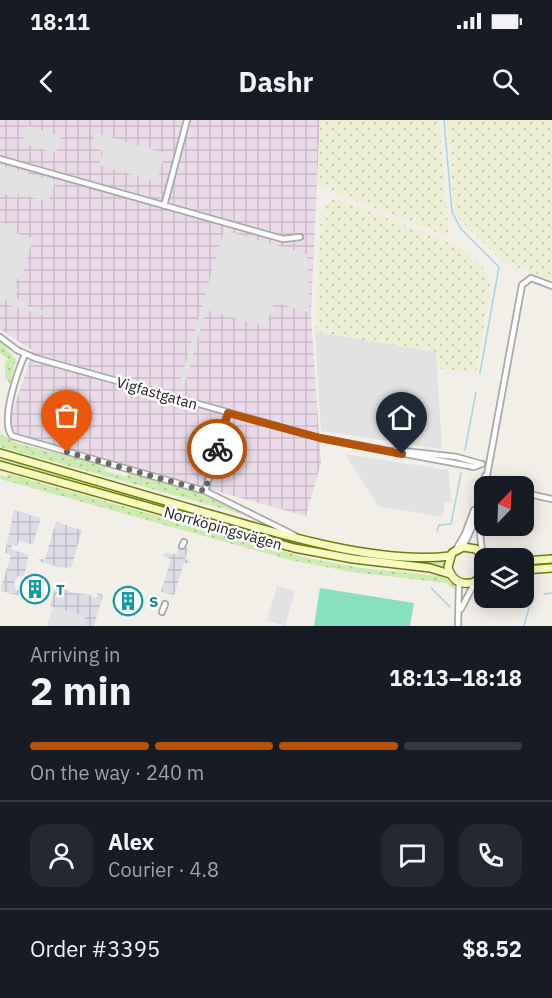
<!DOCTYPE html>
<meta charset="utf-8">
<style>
:root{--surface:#171b24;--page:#242831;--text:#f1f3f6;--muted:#9ea1a6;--line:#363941;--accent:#b45309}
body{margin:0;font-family:"IBM Plex Sans",sans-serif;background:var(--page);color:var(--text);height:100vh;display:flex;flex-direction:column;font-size:22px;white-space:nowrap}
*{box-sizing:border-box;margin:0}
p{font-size:20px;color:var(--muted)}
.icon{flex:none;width:33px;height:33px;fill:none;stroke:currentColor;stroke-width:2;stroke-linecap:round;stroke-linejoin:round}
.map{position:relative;height:506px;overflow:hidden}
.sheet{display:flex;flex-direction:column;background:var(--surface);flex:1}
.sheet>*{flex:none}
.needle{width:39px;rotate:23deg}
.fabs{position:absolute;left:474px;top:356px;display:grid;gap:12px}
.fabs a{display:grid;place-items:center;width:60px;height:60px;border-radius:12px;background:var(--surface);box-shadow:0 3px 15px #0003;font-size:30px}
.pin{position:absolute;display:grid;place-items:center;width:51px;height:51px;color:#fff;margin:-62px -26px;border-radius:50% 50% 50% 0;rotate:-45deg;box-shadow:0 0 6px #0007}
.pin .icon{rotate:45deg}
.courier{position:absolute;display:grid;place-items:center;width:60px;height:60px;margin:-30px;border:4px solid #b45309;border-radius:50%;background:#fff;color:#222;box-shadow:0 2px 8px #0007}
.headline em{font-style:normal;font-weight:700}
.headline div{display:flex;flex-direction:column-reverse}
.headline{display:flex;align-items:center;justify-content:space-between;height:102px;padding:0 30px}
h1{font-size:39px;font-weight:700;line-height:45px}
.bar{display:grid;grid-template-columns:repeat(4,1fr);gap:9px 6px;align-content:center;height:72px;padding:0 30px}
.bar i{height:8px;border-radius:4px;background:var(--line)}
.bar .current{background:var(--accent)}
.bar p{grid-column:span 4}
.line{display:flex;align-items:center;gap:15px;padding:0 30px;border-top:2px solid var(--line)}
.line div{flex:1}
.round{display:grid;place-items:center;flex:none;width:63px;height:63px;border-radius:18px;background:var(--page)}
.status{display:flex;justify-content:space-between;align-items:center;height:42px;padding:0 30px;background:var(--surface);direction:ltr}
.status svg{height:16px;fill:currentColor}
header{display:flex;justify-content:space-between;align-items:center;height:78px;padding:0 30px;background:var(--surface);font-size:27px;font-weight:700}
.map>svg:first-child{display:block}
.industrial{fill:url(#industrial-grid)}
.farmland{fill:url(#farmland-dots)}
.grass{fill:url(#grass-dots)}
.pitch{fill:#88e0be}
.parking{fill:#e2e2e2}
.plaza{fill:url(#plaza-grid)}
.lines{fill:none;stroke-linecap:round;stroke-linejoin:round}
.stream{stroke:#aad3df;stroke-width:1.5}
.street-casing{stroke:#a9a9a9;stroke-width:8}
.secondary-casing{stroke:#707d05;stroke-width:10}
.street{stroke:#fff;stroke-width:4.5}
.secondary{stroke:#f7fabf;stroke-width:7}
.done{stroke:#6b6a68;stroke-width:6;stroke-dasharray:0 10.8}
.route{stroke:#b45309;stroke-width:8}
.labels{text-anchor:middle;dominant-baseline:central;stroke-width:5;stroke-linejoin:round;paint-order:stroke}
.street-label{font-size:15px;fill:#222;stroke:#fff}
.culture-label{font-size:15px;font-weight:bold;fill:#0d838f;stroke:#fff;text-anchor:start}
</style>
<div class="status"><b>18:11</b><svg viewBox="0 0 49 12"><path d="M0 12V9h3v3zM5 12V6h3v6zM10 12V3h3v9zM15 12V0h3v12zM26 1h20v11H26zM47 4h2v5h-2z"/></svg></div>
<header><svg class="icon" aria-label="back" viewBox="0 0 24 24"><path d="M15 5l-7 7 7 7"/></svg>Dashr<svg class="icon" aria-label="search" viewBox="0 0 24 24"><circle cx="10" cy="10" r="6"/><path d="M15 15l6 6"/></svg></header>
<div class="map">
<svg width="552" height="506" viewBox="0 0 552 506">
<defs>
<pattern id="industrial-grid" width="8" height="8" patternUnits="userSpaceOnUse" patternTransform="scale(1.5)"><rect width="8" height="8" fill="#ebdbe8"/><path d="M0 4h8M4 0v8" fill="none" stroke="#c9bcc7"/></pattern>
<pattern id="farmland-dots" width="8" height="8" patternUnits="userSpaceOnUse" patternTransform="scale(1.5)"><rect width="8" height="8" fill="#eef0d5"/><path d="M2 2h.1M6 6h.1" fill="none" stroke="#ccceb7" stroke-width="1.8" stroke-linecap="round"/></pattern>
<pattern id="grass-dots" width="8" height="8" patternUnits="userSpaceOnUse" patternTransform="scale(1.5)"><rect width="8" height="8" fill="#cdebb0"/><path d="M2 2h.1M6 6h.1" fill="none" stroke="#b0c997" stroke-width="1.8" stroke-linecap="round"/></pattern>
<pattern id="plaza-grid" width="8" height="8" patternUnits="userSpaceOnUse" patternTransform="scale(1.5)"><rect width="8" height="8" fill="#dddde8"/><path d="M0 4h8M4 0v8" fill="none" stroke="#bdbdc7"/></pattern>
</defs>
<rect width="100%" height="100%" fill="#f2efe9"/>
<path class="industrial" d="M0 0H320L311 194 321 343 306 396 21 317 13 311 9 302 33 231 0 209Z"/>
<path class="farmland" d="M320 0H439L449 117 317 65Z
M447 0H552V161L503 142 455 95Z
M332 80H340L459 126 482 146 489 156 490 168 476 254 437 248 436 232 315 212 321 95 325 86Z"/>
<path class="grass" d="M0 221 16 239 10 263 5 258V243L8 239 0 233Z
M0 314 17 323 106 346 105 351 127 357 129 352 200 373 246 395 0 327Z
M0 339 40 348 274 416 361 434 416 441 444 440V447L361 437 273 419Z
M9 354 307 438 361 448 440 456 454 464 457 471 446 463 352 452 290 440 0 359V355L7 357Z"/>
<path class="pitch" d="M320 468 414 483 410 506H314Z"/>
<path class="parking" d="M27 6 61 16 56 33 22 23Z
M95 13 165 33 157 62 99 45 103 31 91 27Z
M0 46 55 61 49 82 19 74 17 78 0 73Z
M0 102 17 107 15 113 33 118 21 159H17L15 167 18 169 15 178 27 182V186L50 193 49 197 7 185 8 180 0 179Z
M224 110 307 134 310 193 274 182 266 207 206 190 183 270 178 268Z
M315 212 436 232 442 329 321 311Z
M345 334 448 350 452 383 445 382 442 397 378 386Z
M277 466 295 471 285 506 267 500Z
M53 487 85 496 83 506H47Z"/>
<path class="plaza" d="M14 390 41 398 33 425 19 421 17 426 12 425 11 429 29 435 24 456H18L14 462 16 470 20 471 18 475 0 471 11 435 5 433Z
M56 402 82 410 71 448 58 447 41 442 37 439H45Z
M179 425 188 428 185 439 190 441 189 444 184 443 174 475 161 472 171 439 163 436 164 433 177 434Z
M56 465 73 473 91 475 95 479 98 473 103 475 94 506H83L85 496 50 486Z"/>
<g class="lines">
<path class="stream" d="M444 0 452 92 461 109 499 147 480 253
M465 330 476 272
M437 411 439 405 451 404 461 353
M431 468 450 487
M544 474 552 473
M524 506 532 477"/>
<g class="street-casing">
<path id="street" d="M0 39 283 119 300 117
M164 86 187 0
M0 217 17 230 35 238 320 318 459 344 474 347 482 344
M25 234C17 253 0 301 12 316L205 371 294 415
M395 330 457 337 481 344
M485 366 522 165 531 158 552 166
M205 371 228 293
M524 373 552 379
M182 426 184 422
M463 427 474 403 485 356
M455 431 465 414 474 390
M482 433 479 402 484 370
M461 489 475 462
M162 492 165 484
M458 506 459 462"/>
</g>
<g class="secondary-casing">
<path id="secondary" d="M0 333C70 354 140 374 210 394 278 414 380 445 450 436
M0 345 294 428 353 439 430 448 450 454
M484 439 476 429 463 427 452 433 448 447C452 461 461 466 475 462L484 451
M524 441 552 439
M524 450 552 448"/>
</g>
<use href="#street" class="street"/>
<use href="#secondary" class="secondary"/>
</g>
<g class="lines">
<path class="done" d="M67 332 205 371 217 329"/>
<path class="route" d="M217 329 228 293 320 318 402 334"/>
</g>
<defs>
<g id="building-ring" transform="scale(1.5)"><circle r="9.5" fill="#fff" stroke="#0f9aa8" stroke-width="1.5"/><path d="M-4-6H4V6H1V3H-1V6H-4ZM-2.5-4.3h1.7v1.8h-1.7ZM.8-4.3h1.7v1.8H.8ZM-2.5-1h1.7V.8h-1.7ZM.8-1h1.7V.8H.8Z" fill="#0f9aa8"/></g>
</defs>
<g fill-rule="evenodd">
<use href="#building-ring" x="35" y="469"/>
<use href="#building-ring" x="128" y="481"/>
</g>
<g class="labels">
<g class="street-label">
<text transform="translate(157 273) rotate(16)">Vigfastgatan</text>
<text transform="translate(223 408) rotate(16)">Norrköpingsvägen</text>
</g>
<g class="culture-label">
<text x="56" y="469">T</text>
<text x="149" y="481">S</text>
</g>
</g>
</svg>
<div class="fabs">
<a><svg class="needle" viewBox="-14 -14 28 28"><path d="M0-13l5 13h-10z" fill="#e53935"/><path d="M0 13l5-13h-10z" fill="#9ea1a6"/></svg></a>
<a><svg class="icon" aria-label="layers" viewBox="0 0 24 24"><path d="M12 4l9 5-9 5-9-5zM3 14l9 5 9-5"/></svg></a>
</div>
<div class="pin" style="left:67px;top:332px;background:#ea580c"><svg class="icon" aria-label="bag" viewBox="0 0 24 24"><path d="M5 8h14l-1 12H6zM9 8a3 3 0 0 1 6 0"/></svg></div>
<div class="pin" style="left:402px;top:334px;background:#1f2937"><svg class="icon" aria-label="home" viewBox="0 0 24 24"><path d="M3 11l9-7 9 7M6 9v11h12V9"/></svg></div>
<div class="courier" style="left:217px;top:329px"><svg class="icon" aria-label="bike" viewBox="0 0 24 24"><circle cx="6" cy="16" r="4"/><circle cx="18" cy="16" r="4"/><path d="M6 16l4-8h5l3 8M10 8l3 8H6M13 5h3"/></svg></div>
</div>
<section class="sheet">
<div class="headline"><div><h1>2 min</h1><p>Arriving in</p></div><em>18:13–18:18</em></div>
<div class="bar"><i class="current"></i><i class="current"></i><i class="current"></i><i></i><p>On the way · 240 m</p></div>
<div class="line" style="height:108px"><a class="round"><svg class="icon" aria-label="person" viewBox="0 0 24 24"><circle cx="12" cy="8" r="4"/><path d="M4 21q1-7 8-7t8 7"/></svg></a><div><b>Alex</b><p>Courier · 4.8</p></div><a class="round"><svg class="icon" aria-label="chat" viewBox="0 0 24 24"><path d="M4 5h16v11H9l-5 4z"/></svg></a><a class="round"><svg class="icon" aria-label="phone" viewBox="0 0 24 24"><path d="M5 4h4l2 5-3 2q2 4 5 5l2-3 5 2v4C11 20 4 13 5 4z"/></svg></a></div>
<div class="line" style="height:78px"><div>Order #3395</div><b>$8.52</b></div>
</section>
